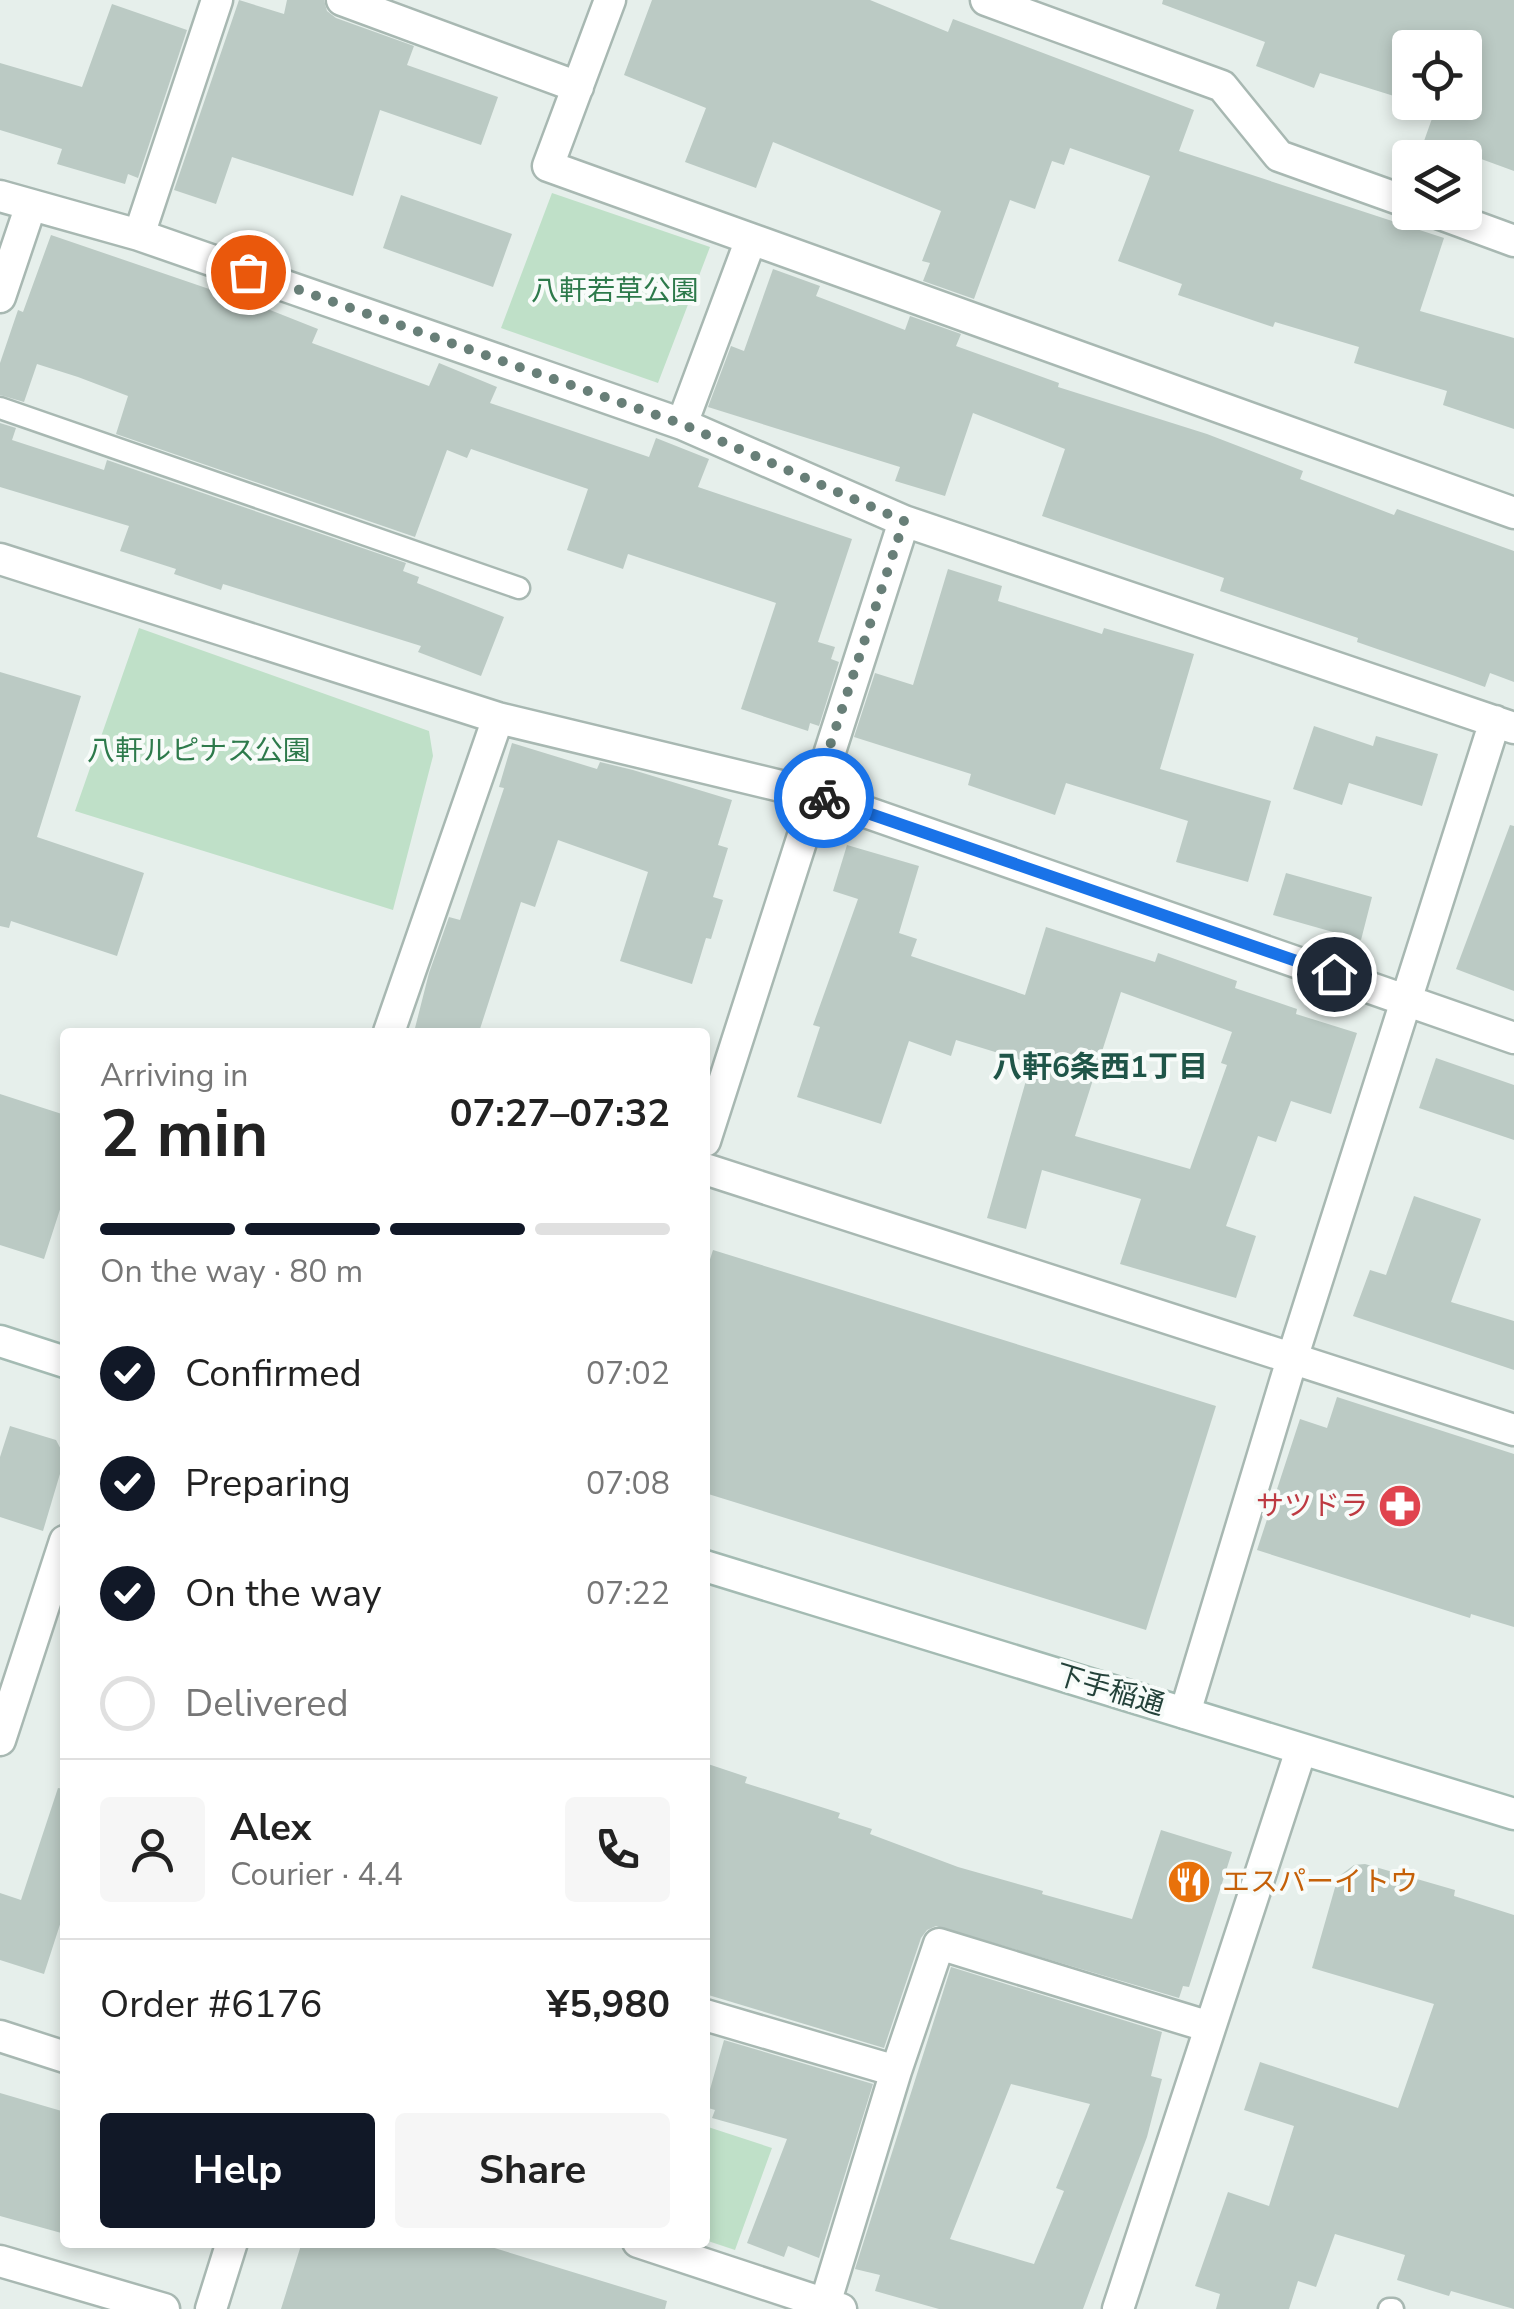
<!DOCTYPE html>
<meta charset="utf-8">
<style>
:root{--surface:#fff;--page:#f6f6f6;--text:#222;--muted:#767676;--line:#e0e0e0;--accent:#111827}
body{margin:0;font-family:"Nunito Sans","Noto Sans JP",sans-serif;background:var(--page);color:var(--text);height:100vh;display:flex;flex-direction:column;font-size:38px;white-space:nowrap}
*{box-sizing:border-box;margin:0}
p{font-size:32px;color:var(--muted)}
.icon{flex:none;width:55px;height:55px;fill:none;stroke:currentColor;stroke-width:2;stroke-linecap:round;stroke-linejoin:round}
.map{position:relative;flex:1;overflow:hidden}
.sheet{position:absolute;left:60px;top:1028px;width:650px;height:1220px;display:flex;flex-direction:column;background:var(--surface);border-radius:10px;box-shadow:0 5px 15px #0003}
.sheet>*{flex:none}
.tools{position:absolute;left:1392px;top:30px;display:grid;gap:20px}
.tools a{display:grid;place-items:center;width:90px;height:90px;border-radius:10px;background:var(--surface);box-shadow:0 5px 15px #0003;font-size:50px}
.pin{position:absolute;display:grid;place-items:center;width:85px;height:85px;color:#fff;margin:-42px;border:5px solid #fff;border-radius:50%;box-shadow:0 2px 10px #0007}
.courier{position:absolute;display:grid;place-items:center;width:100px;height:100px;margin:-50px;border:8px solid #1a73e8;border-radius:50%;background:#fff;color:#222;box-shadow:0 2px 12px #0007}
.summary em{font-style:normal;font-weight:700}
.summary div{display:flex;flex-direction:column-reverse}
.summary{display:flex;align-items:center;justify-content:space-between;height:170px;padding:0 40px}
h1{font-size:65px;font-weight:700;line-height:75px}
.bar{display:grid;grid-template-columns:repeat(4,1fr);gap:15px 10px;align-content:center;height:120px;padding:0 40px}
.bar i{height:12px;border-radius:8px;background:var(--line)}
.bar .on{background:var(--accent)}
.bar p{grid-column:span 4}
.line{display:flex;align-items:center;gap:25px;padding:0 40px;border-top:2px solid var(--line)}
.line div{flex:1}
.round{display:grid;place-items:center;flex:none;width:105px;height:105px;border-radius:10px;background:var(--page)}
ol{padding:0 40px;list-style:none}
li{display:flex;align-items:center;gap:30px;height:110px}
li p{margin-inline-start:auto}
li .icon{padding:10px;border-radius:50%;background:var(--accent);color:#fff;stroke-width:4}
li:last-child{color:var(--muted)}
li i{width:55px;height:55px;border:5px solid var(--line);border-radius:50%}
.primary-button{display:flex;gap:20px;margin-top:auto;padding:20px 40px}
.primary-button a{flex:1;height:115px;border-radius:10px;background:var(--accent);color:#fff;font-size:40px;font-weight:700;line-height:115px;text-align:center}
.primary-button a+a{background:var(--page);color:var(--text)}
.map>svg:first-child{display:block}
.green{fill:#bfe0c8}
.building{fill:#bbcac4;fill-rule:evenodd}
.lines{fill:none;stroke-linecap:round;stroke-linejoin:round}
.service-casing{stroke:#a8b8b2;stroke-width:25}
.minor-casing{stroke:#a8b8b2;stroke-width:35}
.secondary-casing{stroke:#a4bbb3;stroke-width:35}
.service{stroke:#fff;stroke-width:20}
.minor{stroke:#fff;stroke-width:30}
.secondary{stroke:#fff;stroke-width:30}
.done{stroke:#687f78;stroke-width:10;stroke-dasharray:0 18}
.route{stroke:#1a73e8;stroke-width:12}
.labels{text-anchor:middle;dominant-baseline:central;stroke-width:8;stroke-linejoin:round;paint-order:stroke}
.park-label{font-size:28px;fill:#2d7a4b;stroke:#f7fbf9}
.health-label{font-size:28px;fill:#be3a42;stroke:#f7fbf9;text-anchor:end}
.street-label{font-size:28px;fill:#24423a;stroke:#f7fbf9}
.food-label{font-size:28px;fill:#c56008;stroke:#f7fbf9;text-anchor:start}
.neighbourhood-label{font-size:30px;font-weight:bold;fill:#1f5548;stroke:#f7fbf9}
</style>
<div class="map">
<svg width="1514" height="2309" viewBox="0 0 1514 2309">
<rect width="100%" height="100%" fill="#e6efeb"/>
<path class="green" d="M552 193 710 247 658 383 501 328Z
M139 628 429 731 433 756 393 910 75 811Z
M705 2126 772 2148 735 2250 705 2240Z"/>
<path class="building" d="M239 0 284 14 287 0H324L327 11 336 18 414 46 407 65 498 97 481 145 380 110 353 196 232 157 216 204 174 190Z
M652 0H870L948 32 953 19 1194 110 1179 151 1444 238 1420 311 1514 338V429L1443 405 1447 391 1354 363 1359 347 1275 322 1273 327 1178 295 1182 284 1118 261 1150 176 1070 148 1064 165 1052 161 1035 209 1010 200 974 299 923 281 930 263 922 261 941 211 773 142 756 188 685 162 706 108 624 75Z
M1163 0H1514V171L1473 156 1418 158 1435 110 1413 102H1465V48H1410V101L1320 73 1314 88 1256 66 1265 42 1162 4Z
M112 4 187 30 138 178 128 174 125 184 57 164 62 149 0 130V63L82 87Z
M401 195 512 234 493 287 383 248Z
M51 235 265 308 318 329 312 343 429 386 439 363 497 387 490 403 649 457 656 438 709 459 698 487 852 539 818 642 835 647 831 659 839 662 819 726 810 723 808 731 741 709 776 603 628 554 623 569 567 550 588 489 471 449 467 458 447 450 415 537 116 434 128 396 78 377 37 364 24 402 0 395V363L18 310 23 312Z
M773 269 820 286 816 296 905 330 910 316 961 334 956 346 1059 383 1058 387 1207 434 1303 471 1300 479 1394 515 1397 509 1514 551V682L1490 673 1485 687 1455 676 1357 642 1358 638 1220 591 1224 578 1042 516 1065 449 973 413 945 496 895 481 900 467 708 407 731 346 744 351Z
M0 423 16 428 12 440 104 470 107 460 406 563 403 571 419 577 417 583 504 617 481 676 418 652 421 646 223 584 221 590 174 574 176 569 120 551 129 526 0 487Z
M948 569 1002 586 998 601 1102 634 1104 628 1194 654 1160 769 1271 801 1248 882 1176 862 1188 821 1066 783 1055 815 968 785 971 774 854 737 875 673 913 685Z
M0 672 81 696 37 837 144 873 117 956 11 921 9 928 0 926Z
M1314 726 1373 746 1376 736 1438 754 1422 806 1349 783 1342 805 1293 789Z
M512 743 597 769 600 762 633 770 732 800 718 845 728 848 713 897 723 900 711 939 706 938 692 984 620 961 648 872 558 840 535 907 521 902 479 1032H414L429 973 449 917 460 920 504 788 499 787Z
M1510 825 1514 826V991L1456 969Z
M847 845 919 866 899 933 917 939 911 956 1025 995 1046 927 1155 962 1158 953 1237 981 1235 988 1297 1009 1296 1014 1357 1033 1331 1114 1291 1101 1276 1142 1258 1136 1226 1226 1256 1236 1236 1298 1120 1264 1141 1199 1042 1170 1026 1229 987 1218 1031 1063 956 1040 951 1056 909 1041 881 1124 797 1097 820 1027 813 1025 858 899 833 891ZM1121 992 1232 1032 1221 1063 1227 1065 1190 1169 1075 1136Z
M1286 873 1372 897 1361 940 1273 915Z
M1436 1058 1514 1085V1140L1419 1108Z
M0 1094 65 1115V1194L44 1259 0 1245Z
M1414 1196 1481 1219 1451 1302 1514 1321V1370L1353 1316 1370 1270 1386 1275Z
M713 1250 1216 1406 1146 1630 705 1493V1275Z
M1337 1397 1514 1454V1627L1471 1614 1470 1618 1257 1550 1300 1419 1327 1428Z
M10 1426 56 1440 65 1457 43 1531 0 1517V1457Z
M705 1763 747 1777 745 1783 840 1813 838 1818 872 1829 870 1834 958 1867 1043 1891 1042 1894 1132 1919 1161 1830 1232 1852 1189 1987 1183 1986 1179 1998 936 1926 927 1930 921 1938 884 2048 705 1994Z
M58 1788 65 1789V1909L44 1974 0 1960V1893L21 1900Z
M1365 1864 1455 1890 1454 1896 1514 1915V2309L1451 2291 1449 2296 1397 2280 1405 2255 1335 2234 1316 2287 1298 2281 1289 2309H1216L1220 2294 1195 2286 1228 2192 1269 2206 1294 2126 1244 2110 1260 2062 1398 2108 1434 2004 1312 1968 1338 1877 1354 1865Z
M951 1967 1162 2032 1151 2076 1162 2079 1147 2137 1083 2309H939L875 2291 880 2275 855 2269ZM1011 2084 1090 2104 1056 2188 1064 2191 1034 2264 950 2239Z
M724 2040 873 2084 819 2258 788 2246 784 2257 747 2243 787 2139 712 2118 715 2110 705 2107Z
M0 2093 65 2112V2234L0 2216Z
M302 2242H475L667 2301 665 2309H281Z"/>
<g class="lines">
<g class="service-casing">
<path id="service" d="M0 408 519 588
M1389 2309H1393"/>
</g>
<g class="minor-casing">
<path id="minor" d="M342 0 578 87
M610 0 548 166 1514 513
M986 0 1222 86 1279 156 1410 203
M0 196 139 235 682 424 904 521 1514 728
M1435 212 1514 241
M139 235 217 0
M0 297 31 205
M682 424 751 239
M0 559 498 718 814 794 1514 1038
M389 1032 498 718
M705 1141 904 521
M705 1169 1514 1430
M1185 1713 1292 1359 1495 721
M0 1740 65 1541
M705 2015 896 2071
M0 2036 65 2057
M638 2242 841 2309
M0 2261 164 2309
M825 2304 896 2071 939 1944 1210 2027
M211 2309 232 2242
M1118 2309 1301 1750"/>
</g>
<g class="secondary-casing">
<path id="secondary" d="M0 1341 65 1362
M705 1566 1514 1814"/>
</g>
<use href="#service" class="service"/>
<use href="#minor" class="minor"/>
<use href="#secondary" class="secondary"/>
</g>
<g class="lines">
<path class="done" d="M248 272 682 424 904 521 814 794 824 798"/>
<path class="route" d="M824 798 1334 974"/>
</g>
<defs>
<g id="pharmacy-disc" transform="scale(2.25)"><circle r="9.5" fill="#e0444e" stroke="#f7fbf9"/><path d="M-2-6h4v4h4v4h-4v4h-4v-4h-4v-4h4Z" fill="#fff"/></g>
<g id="restaurant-disc" transform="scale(2.25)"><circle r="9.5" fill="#e8710a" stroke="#f7fbf9"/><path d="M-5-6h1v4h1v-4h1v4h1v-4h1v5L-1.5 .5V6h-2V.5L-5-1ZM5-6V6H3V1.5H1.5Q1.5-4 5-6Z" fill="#fff"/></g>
</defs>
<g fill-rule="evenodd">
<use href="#pharmacy-disc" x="1400" y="1506"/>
<use href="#restaurant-disc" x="1189" y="1882"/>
</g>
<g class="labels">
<g class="park-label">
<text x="615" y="291">八軒若草公園</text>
<text x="199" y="751">八軒ルピナス公園</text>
</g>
<g class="health-label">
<text x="1368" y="1506">サツドラ</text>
</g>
<g class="street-label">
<text transform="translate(1110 1690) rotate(17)">下手稲通</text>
</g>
<g class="food-label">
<text x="1222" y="1882">エスパーイトウ</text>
</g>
<g class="neighbourhood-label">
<text x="1100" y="1067">八軒6条西1丁目</text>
</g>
</g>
</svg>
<div class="tools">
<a><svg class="icon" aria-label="locate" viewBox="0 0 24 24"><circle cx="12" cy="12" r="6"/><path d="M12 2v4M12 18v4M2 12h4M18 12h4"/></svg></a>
<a><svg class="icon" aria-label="layers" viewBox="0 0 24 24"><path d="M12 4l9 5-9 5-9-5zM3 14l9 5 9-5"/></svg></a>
</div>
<div class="pin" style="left:248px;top:272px;background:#ea580c"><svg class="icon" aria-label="bag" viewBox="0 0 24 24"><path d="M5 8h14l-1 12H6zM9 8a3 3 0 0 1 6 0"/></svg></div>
<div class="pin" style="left:1334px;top:974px;background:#1f2937"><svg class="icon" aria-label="home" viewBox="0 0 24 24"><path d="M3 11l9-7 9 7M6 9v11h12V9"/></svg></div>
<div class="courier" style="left:824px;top:798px"><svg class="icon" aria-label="bike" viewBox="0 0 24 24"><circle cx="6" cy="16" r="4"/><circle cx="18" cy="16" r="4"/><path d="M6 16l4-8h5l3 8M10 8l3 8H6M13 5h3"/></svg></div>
<section class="sheet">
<div class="summary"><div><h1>2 min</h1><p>Arriving in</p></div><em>07:27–07:32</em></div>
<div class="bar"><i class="on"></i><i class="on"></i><i class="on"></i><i></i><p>On the way · 80 m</p></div>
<ol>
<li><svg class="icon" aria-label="check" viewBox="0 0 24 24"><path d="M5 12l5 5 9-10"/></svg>Confirmed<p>07:02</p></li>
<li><svg class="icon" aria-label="check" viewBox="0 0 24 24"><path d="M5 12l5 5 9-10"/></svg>Preparing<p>07:08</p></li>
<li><svg class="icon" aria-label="check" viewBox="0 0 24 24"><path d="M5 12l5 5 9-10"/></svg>On the way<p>07:22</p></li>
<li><i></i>Delivered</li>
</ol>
<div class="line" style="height:180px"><a class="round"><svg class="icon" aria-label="person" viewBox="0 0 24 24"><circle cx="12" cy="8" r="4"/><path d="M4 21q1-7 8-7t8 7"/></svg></a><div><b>Alex</b><p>Courier · 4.4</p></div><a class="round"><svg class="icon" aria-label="phone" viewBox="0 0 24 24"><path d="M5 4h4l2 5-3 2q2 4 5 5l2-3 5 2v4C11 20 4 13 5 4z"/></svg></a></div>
<div class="line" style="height:130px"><div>Order #6176</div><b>¥5,980</b></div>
<div class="primary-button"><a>Help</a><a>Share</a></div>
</section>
</div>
